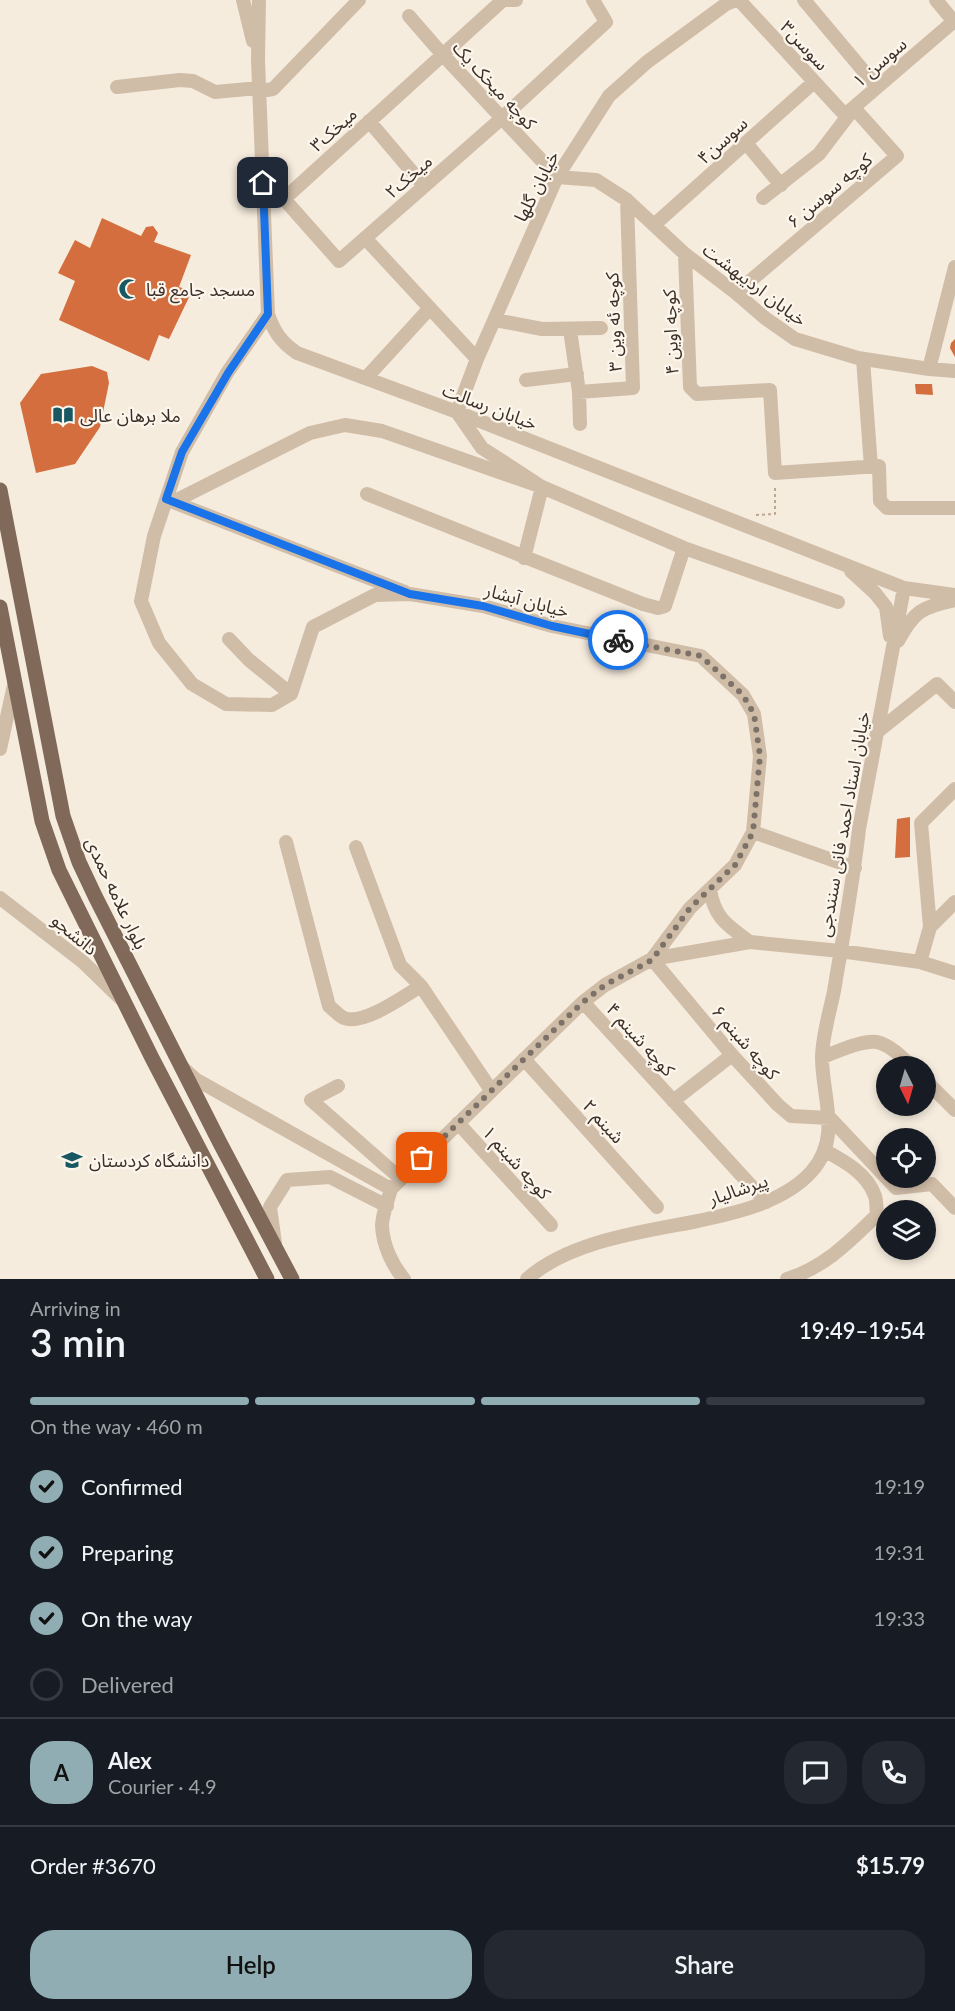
<!DOCTYPE html>
<meta charset="utf-8">
<style>
:root{--surface:#171b24;--page:#242831;--text:#f1f3f6;--muted:#9ea1a6;--line:#363941;--accent:#90adb4}
body{margin:0;font-family:Lato,"Noto Sans Arabic",sans-serif;background:var(--page);color:var(--text);height:100vh;display:flex;flex-direction:column;font-size:22px;white-space:nowrap}
*{box-sizing:border-box;margin:0}
p{font-size:20px;color:var(--muted)}
.icon{flex:none;width:33px;height:33px;fill:none;stroke:currentColor;stroke-width:2;stroke-linecap:round;stroke-linejoin:round}
.map{position:relative;height:1279px;overflow:hidden}
.side{display:flex;flex-direction:column;background:var(--surface);flex:1}
.side>*{flex:none}
.needle{width:39px;rotate:175deg}
.tools{position:absolute;left:876px;top:1056px;display:grid;gap:12px}
.tools a{display:grid;place-items:center;width:60px;height:60px;border-radius:50%;background:var(--surface);box-shadow:0 3px 9px #0003;font-size:30px}
.pin{position:absolute;display:grid;place-items:center;width:51px;height:51px;color:#fff;margin:-26px;border-radius:12px;box-shadow:0 3px 9px #0006}
.courier{position:absolute;display:grid;place-items:center;width:60px;height:60px;margin:-30px;border:4px solid #1a73e8;border-radius:50%;background:#fff;color:#222;box-shadow:0 2px 8px #0007}
.headline em{font-style:normal;font-weight:600}
.headline div{display:flex;flex-direction:column-reverse}
.headline{display:flex;align-items:center;justify-content:space-between;height:102px;padding:0 30px}
h1{font-size:39px;font-weight:600;line-height:45px}
.bar{display:grid;grid-template-columns:repeat(4,1fr);gap:9px 6px;align-content:center;height:72px;padding:0 30px}
.bar i{height:8px;border-radius:4px;background:var(--line)}
.bar .current{background:var(--accent)}
.bar p{grid-column:span 4}
.line{display:flex;align-items:center;gap:15px;padding:0 30px;border-top:2px solid var(--line)}
.line div{flex:1}
.round{display:grid;place-items:center;flex:none;width:63px;height:63px;border-radius:24px;background:var(--page)}
ol{padding:0 30px;list-style:none}
li{display:flex;align-items:center;gap:18px;height:66px}
li p{margin-inline-start:auto}
li .icon{padding:6px;border-radius:50%;background:var(--accent);color:#111;stroke-width:4}
li:last-child{color:var(--muted)}
li i{width:33px;height:33px;border:3px solid var(--line);border-radius:50%}
.button{display:flex;gap:12px;margin-top:auto;padding:12px 30px}
.button a{flex:1;height:69px;border-radius:24px;background:var(--accent);color:#111;font-size:24px;font-weight:600;line-height:69px;text-align:center}
.button a+a{background:var(--page);color:var(--text)}
.map>svg:first-child{display:block}
.building{fill:#d46e3e}
.lines{fill:none;stroke-linecap:round;stroke-linejoin:round}
.path{stroke:#bca792;stroke-width:2;stroke-dasharray:3 3;stroke-linecap:butt}
.minor{stroke:#d0bda8;stroke-width:14}
.major{stroke:#806958;stroke-width:15}
.done{stroke:#7d7268;stroke-width:6;stroke-dasharray:0 10.8}
.route{stroke:#1a73e8;stroke-width:8}
.labels{text-anchor:middle;dominant-baseline:central;stroke-width:4.5;stroke-linejoin:round;paint-order:stroke}
.street-label{font-size:18px;fill:#3c3029;stroke:#fcf6ec}
.poi-label{font-size:18px;fill:#3c3029;stroke:#fcf6ec;text-anchor:start}
</style>
<div class="map">
<svg width="955" height="1279" viewBox="0 0 955 1279">
<rect width="100%" height="100%" fill="#f6ecde"/>
<path class="building" d="M102 218 141 236 146 227 153 226 158 233 154 242 191 255 179 287 192 291 169 339 159 335 149 361 59 320 75 281 58 273 75 240 90 248Z
M955 339V357L950 348 951 343Z
M92 366 107 372 109 383 100 427 75 464 36 473 20 403 41 374Z
M915 384H932L933 395 916 394Z
M910 817V857L895 858 897 819Z"/>
<g class="lines">
<path class="path" d="M756 515 775 514V485"/>
<path class="minor" d="M243 0 253 41
M259 0 258 60 268 314C274 332 281 342 297 353L457 412 904 588 955 595
M516 0H503L284 199 339 261 502 118 606 22 593 0
M736 0 726 4 647 62 609 96 557 177 477 359 457 412 482 448 542 487 684 548 838 602
M739 0 845 115
M804 0 877 87
M936 0 955 23
M409 16 442 54 557 177 596 180 627 200 685 254 736 293 765 318 795 339 858 358 929 369 955 371
M117 87 180 80 193 81 215 92 259 88 267 90 273 89 359 0
M846 114 954 21
M369 121 424 186
M746 143 781 185
M654 225 814 82
M365 238 477 359
M685 254 690 387 697 394 770 390 775 473 879 466 880 501 887 508H955
M736 293 897 156 854 108 819 154 763 198
M268 314 227 373 182 452 154 536 141 601 159 643 192 684 226 704 272 705 291 694 313 627 375 595 410 594 483 606 552 626 701 656 743 695 754 714 760 756 753 832 735 865 690 908 652 959 732 1055 778 1105 791 1116 830 1118 896 1188 932 1184 955 1208
M495 320 542 329 601 328
M570 330 579 392 580 424
M863 359 871 467
M929 369 955 267
M366 378 430 308
M526 380 577 374
M579 392 633 388 627 200
M367 494 643 604 658 608 665 606 684 548
M168 500 405 592
M173 502 310 433 345 425 382 431 542 487 524 558
M851 571 875 593 886 607 890 636
M229 639 249 660 291 694
M898 641C914 611 922 607 955 600
M877 732 937 684 955 702
M0 749 14 685
M753 832 855 868
M286 842 329 1006C334 1010 339 1016 344 1018 363 1026 404 996 421 986L491 1090
M356 847 400 965 421 986
M710 889C714 918 728 926 750 942
M0 898 83 962 120 998
M930 927 921 823 955 789
M920 962 930 927 955 902
M583 1002 766 1202
M822 1057C837 1052 861 1040 877 1042 890 1045 902 1057 911 1066
M524 1059 657 1207
M183 1068 195 1079 391 1189
M926 1081 955 1110
M338 1086 311 1100 401 1179
M673 1101 732 1055
M458 1123 551 1225
M275 1243 270 1207 287 1180 330 1177 387 1206
M404 1279C392 1265 383 1245 382 1226 382 1215 388 1200 391 1189L583 1002 605 985 652 959 750 942 840 951 920 962 955 973
M527 1279C568 1242 640 1232 693 1222 732 1214 784 1203 812 1171 842 1137 822 1096 822 1058 822 1037 830 1011 834 991 843 937 853 883 859 829L904 588
M787 1279C825 1267 849 1242 877 1215 876 1209 877 1202 875 1196 867 1173 844 1161 824 1150"/>
<path class="major" d="M0 490 63 816 79 862 95 896 220 1143 292 1279
M0 607 42 821 59 870 152 1058 267 1279"/>
</g>
<g class="lines">
<path class="done" d="M422 1158 583 1002 605 985 652 960 690 908 735 865 753 832 760 756 754 714 743 695 701 656 618 640"/>
<path class="route" d="M263 183 268 314 228 373 182 452 166 499 410 594 483 606 552 626 618 640"/>
</g>
<defs>
<g id="mosque-bare" transform="scale(1.62)"><path d="M3.5-4.9A6 6 0 1 0 3.5 4.9A5 5 0 1 1 3.5-4.9Z" fill="#195863" stroke="#fcf6ec" stroke-width="2.5" paint-order="stroke"/></g>
<g id="library-bare" transform="scale(1.62)"><path d="M-6-4Q-3-5.5-.7-3.5V5Q-3 3-6 4ZM6-4Q3-5.5 .7-3.5V5Q3 3 6 4Z" fill="#195863" stroke="#fcf6ec" stroke-width="2.5" paint-order="stroke"/></g>
<g id="university-bare" transform="scale(1.62)"><path d="M0-5L7-2L0 1L-7-2ZM-4 1L0 2.5L4 1V4Q0 6-4 4Z" fill="#195863" stroke="#fcf6ec" stroke-width="2.5" paint-order="stroke"/></g>
</defs>
<g fill-rule="evenodd">
<use href="#mosque-bare" x="129" y="289"/>
<use href="#library-bare" x="63" y="415"/>
<use href="#university-bare" x="72" y="1160"/>
</g>
<g class="labels">
<g class="street-label">
<text transform="translate(805 45) rotate(47)">سوسن۳</text>
<text transform="translate(879 62) rotate(-41)">سوسن ۱</text>
<text transform="translate(495 85) rotate(47)">کوچه میخک یک</text>
<text transform="translate(333 129) rotate(-42)">میخک۳</text>
<text transform="translate(722 140) rotate(-42)">سوسن۴</text>
<text transform="translate(408 176) rotate(-41)">میخک۲</text>
<text transform="translate(536 186) rotate(-63)">خیابان گلها</text>
<text transform="translate(829 190) rotate(-40)">کوچه سوسن ۶</text>
<text transform="translate(755 284) rotate(37)">خیابان اردیبهشت</text>
<text transform="translate(613 322) rotate(-92)">کوچه ئه وین ۳</text>
<text transform="translate(670 332) rotate(-92)">کوچه اوین ۴</text>
<text transform="translate(490 406) rotate(21)">خیابان رسالت</text>
<text transform="translate(527 600) rotate(15)">خیابان آبشار</text>
<text transform="translate(843 824) rotate(-80)">خیابان استاد احمد فانی سنندجی</text>
<text transform="translate(117 893) rotate(65)">بلوار علامه حمدی</text>
<text transform="translate(75 934) rotate(40)">دانشجو</text>
<text transform="translate(641 1039) rotate(48)">کوچه شبنم ۴</text>
<text transform="translate(746 1042) rotate(49)">کوچه شبنم ۶</text>
<text transform="translate(604 1121) rotate(48)">شبنم ۲</text>
<text transform="translate(517 1162) rotate(48)">کوچه شبنم ۱</text>
<text transform="translate(738 1189) rotate(-19)">پیرشالیار</text>
</g>
<g class="poi-label">
<text x="146" y="289">مسجد جامع قبا</text>
<text x="80" y="415">ملا برهان عالی</text>
<text x="89" y="1160">دانشگاه کردستان</text>
</g>
</g>
</svg>
<div class="tools">
<a><svg class="needle" viewBox="-14 -14 28 28"><path d="M0-13l5 13h-10z" fill="#e53935"/><path d="M0 13l5-13h-10z" fill="#9ea1a6"/></svg></a>
<a><svg class="icon" aria-label="locate" viewBox="0 0 24 24"><circle cx="12" cy="12" r="6"/><path d="M12 2v4M12 18v4M2 12h4M18 12h4"/></svg></a>
<a><svg class="icon" aria-label="layers" viewBox="0 0 24 24"><path d="M12 4l9 5-9 5-9-5zM3 14l9 5 9-5"/></svg></a>
</div>
<div class="pin" style="left:422px;top:1158px;background:#ea580c"><svg class="icon" aria-label="bag" viewBox="0 0 24 24"><path d="M5 8h14l-1 12H6zM9 8a3 3 0 0 1 6 0"/></svg></div>
<div class="pin" style="left:263px;top:183px;background:#1f2937"><svg class="icon" aria-label="home" viewBox="0 0 24 24"><path d="M3 11l9-7 9 7M6 9v11h12V9"/></svg></div>
<div class="courier" style="left:618px;top:640px"><svg class="icon" aria-label="bike" viewBox="0 0 24 24"><circle cx="6" cy="16" r="4"/><circle cx="18" cy="16" r="4"/><path d="M6 16l4-8h5l3 8M10 8l3 8H6M13 5h3"/></svg></div>
</div>
<section class="side">
<div class="headline"><div><h1>3 min</h1><p>Arriving in</p></div><em>19:49–19:54</em></div>
<div class="bar"><i class="current"></i><i class="current"></i><i class="current"></i><i></i><p>On the way · 460 m</p></div>
<ol>
<li><svg class="icon" aria-label="check" viewBox="0 0 24 24"><path d="M5 12l5 5 9-10"/></svg>Confirmed<p>19:19</p></li>
<li><svg class="icon" aria-label="check" viewBox="0 0 24 24"><path d="M5 12l5 5 9-10"/></svg>Preparing<p>19:31</p></li>
<li><svg class="icon" aria-label="check" viewBox="0 0 24 24"><path d="M5 12l5 5 9-10"/></svg>On the way<p>19:33</p></li>
<li><i></i>Delivered</li>
</ol>
<div class="line" style="height:108px"><b class="round" style="background:var(--accent);color:#111">A</b><div><b>Alex</b><p>Courier · 4.9</p></div><a class="round"><svg class="icon" aria-label="chat" viewBox="0 0 24 24"><path d="M4 5h16v11H9l-5 4z"/></svg></a><a class="round"><svg class="icon" aria-label="phone" viewBox="0 0 24 24"><path d="M5 4h4l2 5-3 2q2 4 5 5l2-3 5 2v4C11 20 4 13 5 4z"/></svg></a></div>
<div class="line" style="height:78px"><div>Order #3670</div><b>$15.79</b></div>
<div class="button"><a>Help</a><a>Share</a></div>
</section>
